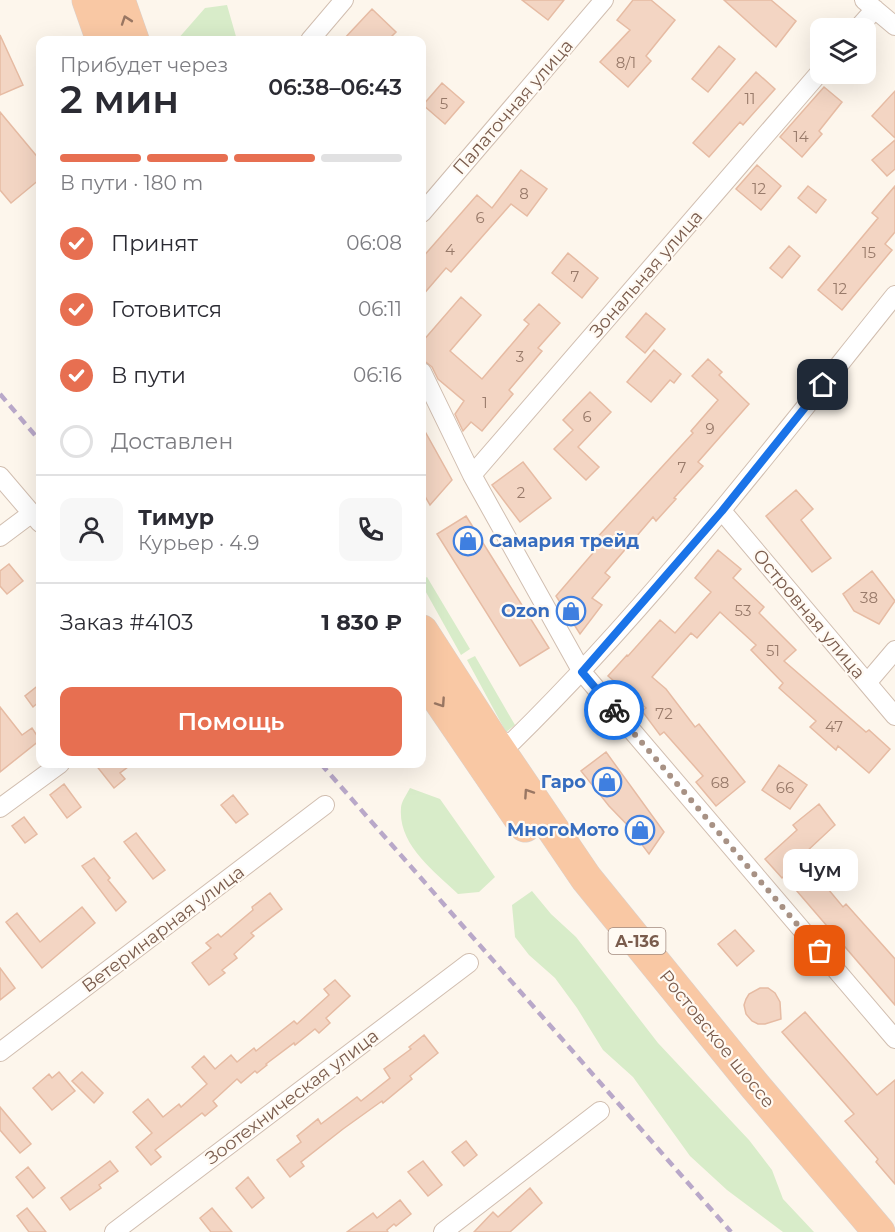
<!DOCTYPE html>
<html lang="ru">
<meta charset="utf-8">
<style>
:root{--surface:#fff;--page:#f7f7f7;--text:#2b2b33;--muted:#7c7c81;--line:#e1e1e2;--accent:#e76f51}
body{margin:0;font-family:Montserrat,sans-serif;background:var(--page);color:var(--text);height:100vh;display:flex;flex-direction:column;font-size:22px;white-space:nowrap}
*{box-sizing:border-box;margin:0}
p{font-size:20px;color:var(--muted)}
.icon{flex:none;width:33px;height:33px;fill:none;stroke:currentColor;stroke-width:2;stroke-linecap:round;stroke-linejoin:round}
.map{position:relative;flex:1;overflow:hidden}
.panel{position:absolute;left:36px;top:36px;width:390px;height:732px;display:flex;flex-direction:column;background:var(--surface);border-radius:12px;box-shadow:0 6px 24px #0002}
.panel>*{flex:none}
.controls{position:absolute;left:810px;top:18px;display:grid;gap:12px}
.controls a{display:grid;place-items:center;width:66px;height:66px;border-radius:12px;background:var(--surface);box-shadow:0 6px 24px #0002;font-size:30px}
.pin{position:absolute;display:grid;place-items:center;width:51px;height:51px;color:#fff;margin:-26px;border-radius:12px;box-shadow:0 3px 9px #0006}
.courier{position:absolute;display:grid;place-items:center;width:60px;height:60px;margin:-30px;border:4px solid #1a73e8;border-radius:50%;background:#fff;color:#222;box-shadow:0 2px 8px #0007}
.bubble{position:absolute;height:42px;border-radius:12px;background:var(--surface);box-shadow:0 6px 24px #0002;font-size:20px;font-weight:600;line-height:42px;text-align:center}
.summary em{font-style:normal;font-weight:600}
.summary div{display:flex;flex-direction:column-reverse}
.summary{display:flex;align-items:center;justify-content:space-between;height:102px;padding:0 24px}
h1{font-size:39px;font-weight:600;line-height:45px}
.bar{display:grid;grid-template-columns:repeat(4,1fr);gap:9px 6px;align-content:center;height:72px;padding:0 24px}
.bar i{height:8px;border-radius:4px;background:var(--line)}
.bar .selected{background:var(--accent)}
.bar p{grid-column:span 4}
.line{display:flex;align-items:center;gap:15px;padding:0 24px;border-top:2px solid var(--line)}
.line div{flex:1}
.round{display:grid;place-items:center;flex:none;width:63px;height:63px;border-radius:12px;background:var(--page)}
ol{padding:0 24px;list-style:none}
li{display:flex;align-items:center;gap:18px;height:66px}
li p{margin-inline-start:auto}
li .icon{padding:6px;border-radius:50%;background:var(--accent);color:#fff;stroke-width:4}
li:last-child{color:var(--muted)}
li i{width:33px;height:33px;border:3px solid var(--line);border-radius:50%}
.cta{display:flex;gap:12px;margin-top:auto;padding:12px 24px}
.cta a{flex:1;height:69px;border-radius:12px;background:var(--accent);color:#fff;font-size:24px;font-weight:600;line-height:69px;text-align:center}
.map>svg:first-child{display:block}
.green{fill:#d8ecc9}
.building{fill:#f3d5c3;stroke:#e6bba3;stroke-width:1.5}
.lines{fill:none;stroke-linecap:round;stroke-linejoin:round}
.minor-casing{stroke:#d1beb0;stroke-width:20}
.trunk-casing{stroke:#dad1cd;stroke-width:33}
.minor{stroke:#fff;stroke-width:18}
.trunk{stroke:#f9c8a4;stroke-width:32}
.rail{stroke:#b9a8c9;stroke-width:4.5;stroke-dasharray:9 6;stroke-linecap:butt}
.oneway{stroke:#9a7763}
.done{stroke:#a89285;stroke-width:6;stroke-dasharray:0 10.8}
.route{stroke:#1a73e8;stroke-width:8}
.labels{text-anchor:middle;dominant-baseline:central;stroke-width:4.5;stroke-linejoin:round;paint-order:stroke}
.number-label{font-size:15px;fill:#987a6a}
.shield{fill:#fffaf3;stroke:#a28b7f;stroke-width:1.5}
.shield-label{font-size:16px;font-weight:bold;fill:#7a5c4d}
.street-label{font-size:18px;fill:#7a5c4d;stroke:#fffaf3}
.shop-label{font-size:18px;font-weight:bold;fill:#366cbe;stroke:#fffaf3;text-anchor:end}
</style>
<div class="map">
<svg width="895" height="1232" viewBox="0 0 895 1232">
<rect width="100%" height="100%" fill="#fdf6ec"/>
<path class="green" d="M227 5 237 40H177L205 8Z
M427 577 470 649 461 655 422 585V580Z
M475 656 515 725 506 732 467 660Z
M410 788 440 799 495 877 479 892 458 894C434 871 398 845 401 808 401 802 407 794 410 788Z
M532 891 551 914 576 937 658 1043 749 1140 772 1170 783 1199 814 1232H783L727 1190 690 1156 633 1077 603 1050 577 1008 555 978 529 955 515 937 512 905Z"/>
<path class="building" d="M522 0H564L548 20Z
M633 0H651L675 20 646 56 651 61 628 87 600 62 630 30 617 20Z
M724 0H771L796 21 776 47Z
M372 9 396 32 388 40H343Z
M0 35 23 85 0 95Z
M719 46 735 59 708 92 692 79Z
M756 72 775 89 743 125 740 122 709 157 693 143Z
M442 83 464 102 445 124 423 105Z
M824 87 842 102 819 131 822 134 802 157 780 137Z
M895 91V138L872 116Z
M0 112 40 160V179L11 203 0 190Z
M895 140V169L887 176 872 160Z
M757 165 781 186 761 210 736 189Z
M521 170 547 189 527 216 511 204 451 272 446 268 422 296V258L477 195 492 208Z
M808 186 826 200 816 213 798 198Z
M895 186V232L885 244 892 250 842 310 818 290 878 218 872 213Z
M789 246 800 256 782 278 770 268Z
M568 253 598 278 582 298 552 273Z
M461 297 481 315 450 351 482 379 529 324 524 320 539 304 560 323 538 348 542 351 509 390 513 394 482 431 471 422 463 431 455 414 464 401 438 379 432 367 422 359V342Z
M646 313 665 329 645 353 626 337Z
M654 350 681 374 674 383 670 380 651 402 627 382Z
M708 359 722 372 719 375 749 404 698 462 703 466 674 498 676 499 656 521 653 517 605 573 610 577 592 598 602 605 580 634 556 596 599 546 594 541 693 433 691 431 718 400 692 376Z
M590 392 611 412 578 447 599 467 586 480 554 449 573 430 563 420Z
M422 426 452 480 430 505 422 491Z
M523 462 551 498 520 522 492 485Z
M796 490 813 509 801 520 831 558 812 572 766 516Z
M466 516 549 648 520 666 437 534Z
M718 550 741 569 733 578 764 607 759 613 796 650 784 661 866 732 869 730 890 749 869 773 838 746 836 750 810 727 816 721 779 688 783 683 751 650 756 645 720 612 697 638 691 633 652 677 666 689 695 727 699 724 745 782 716 806 696 782 703 776 664 732 660 735 642 711 646 708 608 676 627 655 628 656 660 620 675 633 711 592 695 578Z
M9 564 23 581 7 594 0 586V571Z
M872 571 895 601 879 624 854 611 843 594Z
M40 684V701L33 707 25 696Z
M0 707 22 735 32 728 40 740 0 772Z
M606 752 664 832 649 854 637 838 638 836 609 806 581 771Z
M95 764H132L120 773 125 779 114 788Z
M779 765 807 785 790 809 762 790Z
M64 784 81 807 67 818 50 795Z
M233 795 248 814 236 823 221 805Z
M819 804 835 825 806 852 808 855 803 859 843 907 846 904 895 959V1005L784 876 782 878 765 859 797 830 793 825Z
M24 817 37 834 25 843 12 826Z
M136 833 165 870 153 879 124 842Z
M94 858 110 878 108 880 126 902 116 911 82 866Z
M270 893 282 909 251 933 254 936 234 954 237 958 222 970 225 973 209 985 192 963 211 948 206 943 218 934 221 937 253 910 252 907Z
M82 907 95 923 42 968 6 922 17 913 40 942Z
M735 930 754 951 737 966 718 944Z
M0 968 15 988 0 1000Z
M335 980 350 996 326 1018 330 1023 319 1033 315 1029 295 1045 294 1043 266 1064 267 1065 257 1073 255 1071 241 1083 237 1079 213 1101 217 1106 205 1116 202 1113 155 1150 161 1157 151 1165 136 1147 152 1133 133 1112 148 1099 163 1117 179 1104 181 1107 207 1084 192 1067 204 1056 215 1069 231 1055 237 1062 254 1048 256 1051 294 1021 297 1024 329 995 324 989Z
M760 988H768L775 993 780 1002 781 1019 765 1024H758L752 1021 746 1014 744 1005 746 999 749 994Z
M805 1012 877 1095 895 1080V1184L876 1162 878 1159 845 1121 854 1114 782 1032Z
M424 1035 438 1053 410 1076 412 1079 383 1103 382 1101 343 1129 301 1162 304 1166 290 1177 277 1160 301 1142 297 1136 318 1119 321 1124 357 1097 361 1101 390 1078 384 1069 411 1049 409 1047Z
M59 1072 75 1091 52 1110 33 1088 49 1074 52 1078Z
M82 1072 103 1093 94 1103 72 1081Z
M0 1107 31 1144 20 1153 0 1130Z
M466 1141 477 1155 464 1166 452 1152Z
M110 1161 118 1171 99 1185 101 1188 70 1210 61 1198Z
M423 1161 442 1185 428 1196 408 1172Z
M28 1167 45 1188 33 1198 16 1177Z
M248 1177 264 1198 252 1208 236 1188Z
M530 1188 542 1203 510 1232H474L493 1212 498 1217Z
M400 1200 411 1214 396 1226 394 1224 387 1230 388 1232H347L373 1213 377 1218Z
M27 1208 46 1232H29L17 1216Z
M212 1208 232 1232H211L200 1218Z"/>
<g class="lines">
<g class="minor-casing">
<path id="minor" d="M864 0 895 26
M858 28 875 9
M310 40 344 0
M422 213 604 0
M422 372 472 475 582 672 895 1039
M472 475 820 72
M0 476 40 523
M722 511 895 716
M0 537 32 513
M867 683 895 650
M491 738 511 743C652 605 772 448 895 295
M0 808 60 764
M0 1052 325 805
M114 1232 469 963
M443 1232 600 1111"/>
</g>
<g class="trunk-casing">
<path id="trunk" d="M88 0 102 40
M119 0 133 40
M422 631 491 738 586 878 755 1086 879 1232
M422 675 525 826"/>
</g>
<use href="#minor" class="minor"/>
<use href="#trunk" class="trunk"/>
<path class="rail" d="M0 394 40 441
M321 764 731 1232"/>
</g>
<defs><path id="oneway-chevron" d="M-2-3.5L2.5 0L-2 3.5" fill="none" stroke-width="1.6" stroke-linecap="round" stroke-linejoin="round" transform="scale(1.5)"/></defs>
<g class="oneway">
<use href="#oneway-chevron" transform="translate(126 20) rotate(-109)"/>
<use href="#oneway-chevron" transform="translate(441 703) rotate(56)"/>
<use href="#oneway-chevron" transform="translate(528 793) rotate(-124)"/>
</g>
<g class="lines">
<path class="done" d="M614 710 820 951"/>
<path class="route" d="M614 710 582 672 722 511 823 385"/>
</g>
<defs>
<g id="shop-ring" transform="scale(1.5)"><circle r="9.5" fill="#fffaf3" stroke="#3f7fe0" stroke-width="1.5"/><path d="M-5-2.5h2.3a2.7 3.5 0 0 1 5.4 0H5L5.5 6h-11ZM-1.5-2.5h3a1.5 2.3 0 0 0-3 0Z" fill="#3f7fe0"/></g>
</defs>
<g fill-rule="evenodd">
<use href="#shop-ring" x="468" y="541"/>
<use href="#shop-ring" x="571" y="611"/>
<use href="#shop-ring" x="607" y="782"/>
<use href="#shop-ring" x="640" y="830"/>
</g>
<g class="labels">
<g class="number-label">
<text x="626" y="62">8/1</text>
<text x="750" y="98">11</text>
<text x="444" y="103">5</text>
<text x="801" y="136">14</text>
<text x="759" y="188">12</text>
<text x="524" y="193">8</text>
<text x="480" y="217">6</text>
<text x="450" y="249">4</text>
<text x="869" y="252">15</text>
<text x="575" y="276">7</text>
<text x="840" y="288">12</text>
<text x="520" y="356">3</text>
<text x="485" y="402">1</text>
<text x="587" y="416">6</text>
<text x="710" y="428">9</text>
<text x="682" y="467">7</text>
<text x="521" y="492">2</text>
<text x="869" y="597">38</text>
<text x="743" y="610">53</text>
<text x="773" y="650">51</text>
<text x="664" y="713">72</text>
<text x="834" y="726">47</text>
<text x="720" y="782">68</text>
<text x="785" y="787">66</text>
</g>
<rect class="shield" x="608.5" y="928" width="57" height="26" rx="4.5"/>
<g class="shield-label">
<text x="637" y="941">А-136</text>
</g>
<g class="street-label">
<text transform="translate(513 107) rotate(-49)">Палаточная улица</text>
<text transform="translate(646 274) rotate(-49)">Зональная улица</text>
<text transform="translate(809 614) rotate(50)">Островная улица</text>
<text transform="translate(163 929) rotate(-37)">Ветеринарная улица</text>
<text transform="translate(717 1039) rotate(51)">Ростовское шоссе</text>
<text transform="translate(292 1097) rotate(-37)">Зоотехническая улица</text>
</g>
<g class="shop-label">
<text x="489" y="541" text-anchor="start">Самария трейд</text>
<text x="550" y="611">Ozon</text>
<text x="586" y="782">Гаро</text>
<text x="619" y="830">МногоМото</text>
</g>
</g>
</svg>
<div class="controls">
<a><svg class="icon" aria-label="layers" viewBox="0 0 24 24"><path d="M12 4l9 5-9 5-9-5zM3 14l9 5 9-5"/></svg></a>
</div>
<div class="pin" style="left:820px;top:951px;background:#ea580c"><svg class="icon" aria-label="bag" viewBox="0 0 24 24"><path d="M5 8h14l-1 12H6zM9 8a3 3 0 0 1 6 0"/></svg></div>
<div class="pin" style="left:823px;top:385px;background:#1f2937"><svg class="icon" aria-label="home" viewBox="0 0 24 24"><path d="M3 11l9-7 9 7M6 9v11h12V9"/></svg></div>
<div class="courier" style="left:614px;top:710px"><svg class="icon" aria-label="bike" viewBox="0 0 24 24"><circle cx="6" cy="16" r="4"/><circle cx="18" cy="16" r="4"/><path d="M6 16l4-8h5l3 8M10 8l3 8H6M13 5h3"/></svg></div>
<div class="bubble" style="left:783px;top:849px;width:75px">Чум</div>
<section class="panel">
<div class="summary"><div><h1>2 мин</h1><p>Прибудет через</p></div><em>06:38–06:43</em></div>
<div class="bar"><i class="selected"></i><i class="selected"></i><i class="selected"></i><i></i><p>В пути · 180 m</p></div>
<ol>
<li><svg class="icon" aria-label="check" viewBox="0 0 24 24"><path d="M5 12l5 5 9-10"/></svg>Принят<p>06:08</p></li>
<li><svg class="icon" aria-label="check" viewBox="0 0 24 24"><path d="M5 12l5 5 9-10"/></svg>Готовится<p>06:11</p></li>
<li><svg class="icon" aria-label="check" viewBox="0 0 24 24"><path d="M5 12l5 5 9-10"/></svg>В пути<p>06:16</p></li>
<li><i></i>Доставлен</li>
</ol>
<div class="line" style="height:108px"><a class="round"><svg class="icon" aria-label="person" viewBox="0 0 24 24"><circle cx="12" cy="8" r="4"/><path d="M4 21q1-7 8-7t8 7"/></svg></a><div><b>Тимур</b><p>Курьер · 4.9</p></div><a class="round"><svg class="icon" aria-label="phone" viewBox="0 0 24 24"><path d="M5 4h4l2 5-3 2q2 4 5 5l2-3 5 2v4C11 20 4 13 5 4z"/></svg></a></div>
<div class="line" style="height:78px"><div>Заказ #4103</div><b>1 830 ₽</b></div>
<div class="cta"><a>Помощь</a></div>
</section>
</div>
